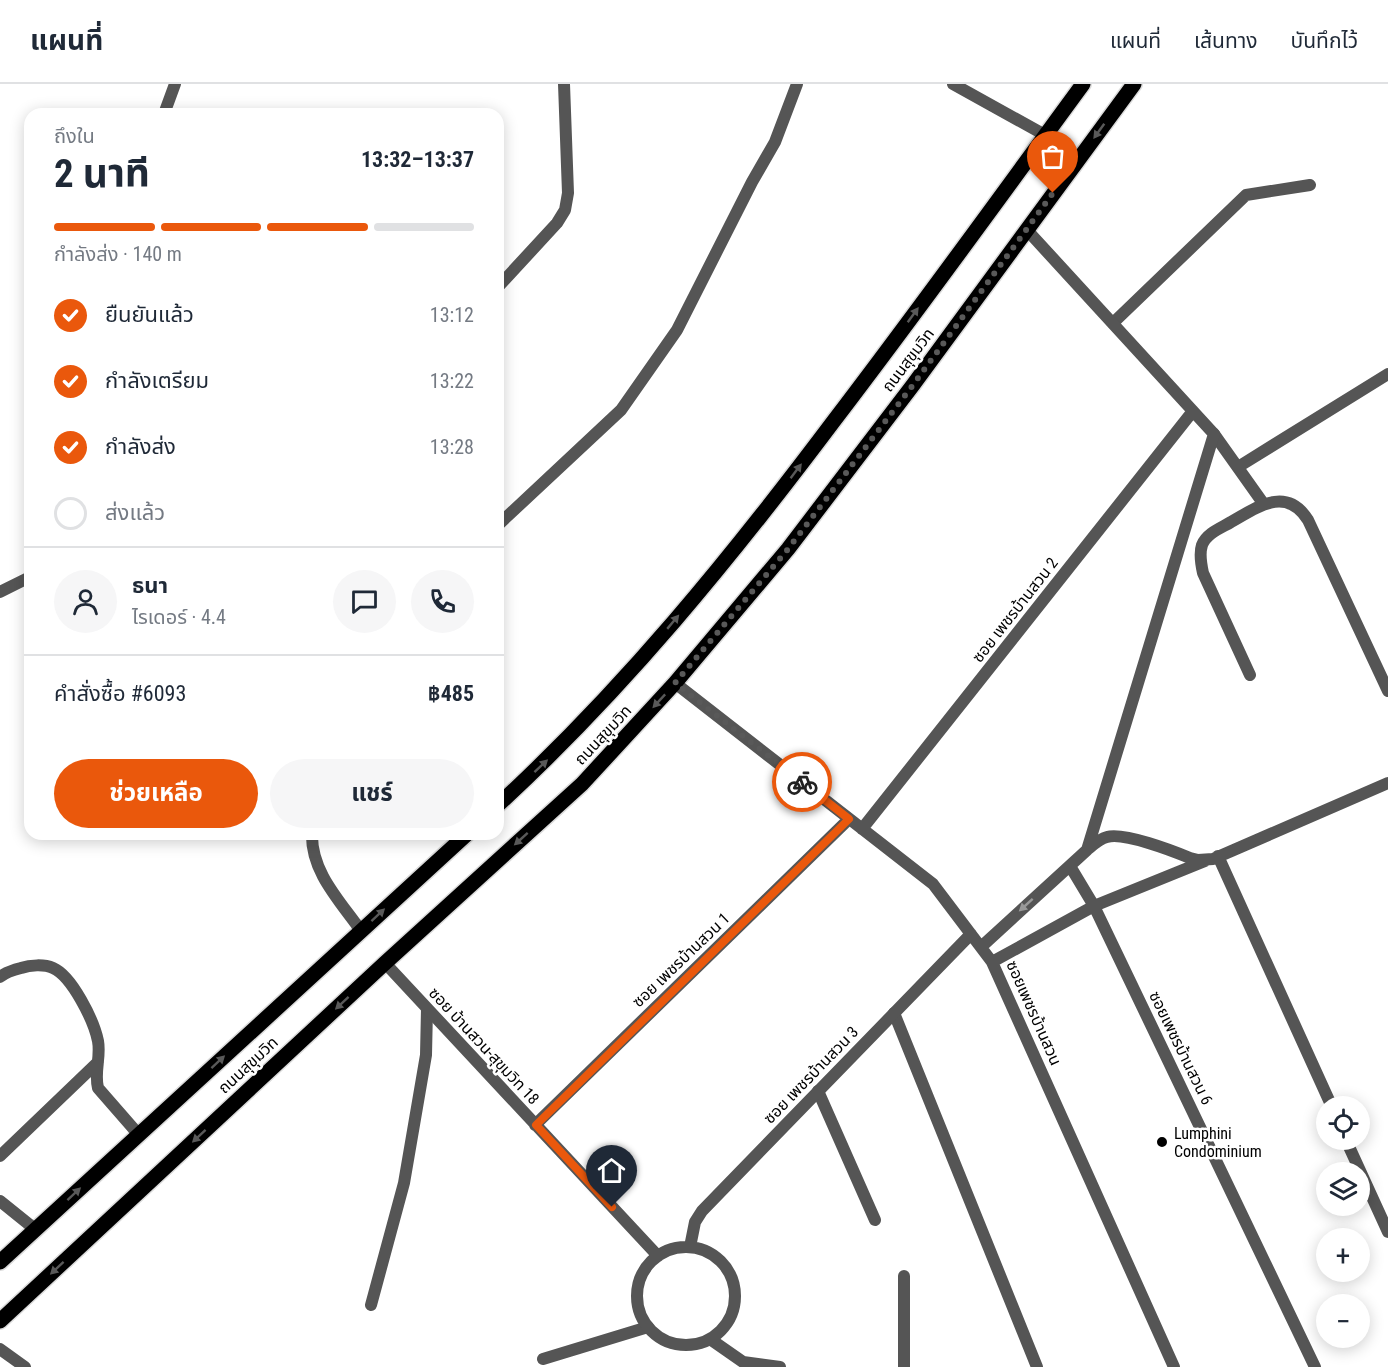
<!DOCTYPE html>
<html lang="th">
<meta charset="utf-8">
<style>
:root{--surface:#fff;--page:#f6f6f7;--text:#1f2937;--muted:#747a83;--line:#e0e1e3;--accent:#ea580c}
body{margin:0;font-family:"Roboto Condensed","Noto Sans Thai",sans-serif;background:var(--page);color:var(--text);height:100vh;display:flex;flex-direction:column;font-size:22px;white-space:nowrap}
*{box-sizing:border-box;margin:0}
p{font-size:20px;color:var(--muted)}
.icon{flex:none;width:33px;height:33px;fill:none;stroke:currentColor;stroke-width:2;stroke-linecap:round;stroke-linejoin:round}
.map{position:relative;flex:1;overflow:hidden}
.details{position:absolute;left:24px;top:24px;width:480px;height:732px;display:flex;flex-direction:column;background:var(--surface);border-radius:18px;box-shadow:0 3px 15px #0003}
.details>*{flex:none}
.fabs{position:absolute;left:1316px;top:1012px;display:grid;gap:12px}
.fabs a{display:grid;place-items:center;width:54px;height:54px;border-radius:50%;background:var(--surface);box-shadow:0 3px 15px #0003;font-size:30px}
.pin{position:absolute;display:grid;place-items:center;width:51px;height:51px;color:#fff;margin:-62px -26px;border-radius:50% 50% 50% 0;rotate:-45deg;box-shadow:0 0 6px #0007}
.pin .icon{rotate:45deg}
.courier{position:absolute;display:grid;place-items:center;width:60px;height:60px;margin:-30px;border:4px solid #ea580c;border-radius:50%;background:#fff;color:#222;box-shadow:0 2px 8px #0007}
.head em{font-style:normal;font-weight:700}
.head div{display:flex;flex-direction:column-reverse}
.head{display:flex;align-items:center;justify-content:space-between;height:102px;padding:0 30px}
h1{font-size:39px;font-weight:700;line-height:45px}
.bar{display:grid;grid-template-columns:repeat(4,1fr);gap:9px 6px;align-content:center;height:72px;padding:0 30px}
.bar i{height:8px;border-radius:4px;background:var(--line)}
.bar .selected{background:var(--accent)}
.bar p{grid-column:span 4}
.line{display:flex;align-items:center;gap:15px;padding:0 30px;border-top:2px solid var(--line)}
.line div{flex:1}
.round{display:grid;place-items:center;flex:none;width:63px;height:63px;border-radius:32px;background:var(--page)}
ol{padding:0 30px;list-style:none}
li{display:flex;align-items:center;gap:18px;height:66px}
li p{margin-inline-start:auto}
li .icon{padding:6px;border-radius:50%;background:var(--accent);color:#fff;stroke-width:4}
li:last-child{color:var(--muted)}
li i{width:33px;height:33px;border:3px solid var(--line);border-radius:50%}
.button{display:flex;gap:12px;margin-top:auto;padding:12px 30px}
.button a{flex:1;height:69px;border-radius:36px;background:var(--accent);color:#fff;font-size:24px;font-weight:700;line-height:69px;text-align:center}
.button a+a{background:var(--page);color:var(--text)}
header{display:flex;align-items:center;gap:36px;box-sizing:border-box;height:84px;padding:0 30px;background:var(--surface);border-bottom:2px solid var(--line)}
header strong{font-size:28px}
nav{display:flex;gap:33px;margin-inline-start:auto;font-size:21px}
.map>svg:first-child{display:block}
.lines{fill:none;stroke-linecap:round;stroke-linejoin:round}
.primary-casing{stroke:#dbdbdb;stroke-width:18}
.service{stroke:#555;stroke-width:12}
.minor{stroke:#555;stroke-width:12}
.primary{stroke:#000;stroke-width:15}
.oneway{fill:#595959}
.oneway2{fill:#999}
.done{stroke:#595959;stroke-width:6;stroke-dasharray:0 10.8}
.route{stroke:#ea580c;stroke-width:8}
.poi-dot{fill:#000;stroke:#fff;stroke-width:2}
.labels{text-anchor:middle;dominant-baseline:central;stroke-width:5;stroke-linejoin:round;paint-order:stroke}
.street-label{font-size:16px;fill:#000;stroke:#fff}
.poi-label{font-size:16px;fill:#000;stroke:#fff;text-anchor:start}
</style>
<header>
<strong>แผนที่</strong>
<nav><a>แผนที่</a><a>เส้นทาง</a><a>บันทึกไว้</a></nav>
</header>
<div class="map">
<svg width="1388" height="1283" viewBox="0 0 1388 1283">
<rect width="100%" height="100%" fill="#fff"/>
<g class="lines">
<g class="primary-casing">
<path id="primary" d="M498 721C624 605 730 475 833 338 918 227 1000 113 1083 0
M0 1178 467 750
M0 1237 385 879 582 700 675 599 788 465 913 301 1134 0"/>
</g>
<path class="service" d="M1113 239 1246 111 1310 101
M1214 350 1263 419
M1238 383 1388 290
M1250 591 1203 489C1201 480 1199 470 1202 461 1207 449 1221 444 1231 438 1256 424 1286 401 1308 436L1388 607
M0 893C6 888 13 886 21 884 30 881 44 880 53 884 72 892 94 937 98 957 101 973 94 988 98 1004L139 1051
M894 929 1037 1283
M818 1007 875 1136
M0 1072 98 978
M0 1117 36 1146
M371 1221 404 1099 426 971 427 925
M0 1265 25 1283
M543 1275 648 1243
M904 1283V1192"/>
<path class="minor" d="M953 0 1045 51
M164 30 175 0
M1027 146 1214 350 1087 766
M498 203 557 139 565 126 568 109 564 0
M498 441 621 326 677 246 752 98 775 58 797 0
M0 508 30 493
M675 599 933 800 992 878 1174 1283
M862 745 1193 327
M312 750C311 788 340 817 361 847
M1218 772 1332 1023
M1070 782 1094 822 1315 1283
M981 863 1087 766C1093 761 1099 755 1107 753 1124 748 1173 767 1190 774L1198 776 1213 775 1388 699
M992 878 1094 822 1205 777
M385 879 658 1172
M535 1041 849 735
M1346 1056 1388 1148
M690 1163 695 1138 702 1127 971 850
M637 1212a49 49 0 1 1 98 0a49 49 0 1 1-98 0Z
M710 1255 743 1278 780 1283"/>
<use href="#primary" class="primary"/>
</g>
<defs><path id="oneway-solid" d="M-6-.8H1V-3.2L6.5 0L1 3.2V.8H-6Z" transform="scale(1.5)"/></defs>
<g class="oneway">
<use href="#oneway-solid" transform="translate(1099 47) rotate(126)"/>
<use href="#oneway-solid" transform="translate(913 231) rotate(-54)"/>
<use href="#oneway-solid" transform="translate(796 387) rotate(-53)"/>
<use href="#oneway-solid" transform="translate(673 538) rotate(-50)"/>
<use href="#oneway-solid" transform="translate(659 617) rotate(133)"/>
<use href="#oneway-solid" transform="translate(541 682) rotate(-43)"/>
<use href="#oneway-solid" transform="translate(521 755) rotate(138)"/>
<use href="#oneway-solid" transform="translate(378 831) rotate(-43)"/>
<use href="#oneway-solid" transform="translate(342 919) rotate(137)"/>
<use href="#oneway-solid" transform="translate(218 978) rotate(-43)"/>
<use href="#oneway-solid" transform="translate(199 1052) rotate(137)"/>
<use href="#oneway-solid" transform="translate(74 1110) rotate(-43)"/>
<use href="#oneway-solid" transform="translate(57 1184) rotate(137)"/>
</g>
<use class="oneway2" href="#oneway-solid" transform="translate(1026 821) rotate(138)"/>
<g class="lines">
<path class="done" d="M802 698 675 599 788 465 913 301 1053 109"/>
<path class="route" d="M612 1123 536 1041 849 735 802 698"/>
</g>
<circle class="poi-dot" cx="1162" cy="1058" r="6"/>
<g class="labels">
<g class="street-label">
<text transform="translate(908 276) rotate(-53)">ถนนสุขุมวิท</text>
<text transform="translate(1015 526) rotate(-52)">ซอย เพชรบ้านสวน 2</text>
<text transform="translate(603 651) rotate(-47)">ถนนสุขุมวิท</text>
<text transform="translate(681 876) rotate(-44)">ซอย เพชรบ้านสวน 1</text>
<text transform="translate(1034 929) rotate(66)">ซอยเพชรบ้านสวน</text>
<text transform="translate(484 962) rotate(47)">ซอย บ้านสวน-สุขุมวิท 18</text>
<text transform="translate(1181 964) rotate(64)">ซอยเพชรบ้านสวน 6</text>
<text transform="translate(248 981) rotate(-43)">ถนนสุขุมวิท</text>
<text transform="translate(811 991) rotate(-46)">ซอย เพชรบ้านสวน 3</text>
</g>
<g class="poi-label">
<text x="1174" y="1049">Lumphini<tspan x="1174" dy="18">Condominium</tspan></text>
</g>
</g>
</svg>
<div class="fabs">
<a><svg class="icon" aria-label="locate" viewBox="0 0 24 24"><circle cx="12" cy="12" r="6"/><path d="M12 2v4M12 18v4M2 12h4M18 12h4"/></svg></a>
<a><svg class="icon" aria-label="layers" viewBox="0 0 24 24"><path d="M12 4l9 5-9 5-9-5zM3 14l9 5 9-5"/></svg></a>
<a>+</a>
<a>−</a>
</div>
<div class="pin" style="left:1053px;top:109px;background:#ea580c"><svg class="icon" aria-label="bag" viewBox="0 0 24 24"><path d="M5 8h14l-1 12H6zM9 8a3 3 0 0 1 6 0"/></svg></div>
<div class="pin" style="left:612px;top:1123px;background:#1f2937"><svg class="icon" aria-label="home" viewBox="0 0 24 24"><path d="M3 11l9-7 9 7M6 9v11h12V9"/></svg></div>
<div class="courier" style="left:802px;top:698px"><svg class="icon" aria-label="bike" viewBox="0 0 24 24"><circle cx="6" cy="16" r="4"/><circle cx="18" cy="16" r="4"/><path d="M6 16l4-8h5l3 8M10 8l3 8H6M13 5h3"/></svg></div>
<section class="details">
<div class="head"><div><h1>2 นาที</h1><p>ถึงใน</p></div><em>13:32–13:37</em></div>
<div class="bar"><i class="selected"></i><i class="selected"></i><i class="selected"></i><i></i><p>กำลังส่ง · 140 m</p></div>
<ol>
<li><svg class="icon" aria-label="check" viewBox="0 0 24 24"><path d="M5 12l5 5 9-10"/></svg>ยืนยันแล้ว<p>13:12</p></li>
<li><svg class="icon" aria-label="check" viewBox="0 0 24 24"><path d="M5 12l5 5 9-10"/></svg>กำลังเตรียม<p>13:22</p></li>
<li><svg class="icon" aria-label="check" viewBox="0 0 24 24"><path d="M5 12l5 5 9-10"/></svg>กำลังส่ง<p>13:28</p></li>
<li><i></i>ส่งแล้ว</li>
</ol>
<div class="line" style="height:108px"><a class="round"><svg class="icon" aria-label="person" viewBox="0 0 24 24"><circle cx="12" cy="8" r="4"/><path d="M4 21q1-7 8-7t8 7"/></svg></a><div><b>ธนา</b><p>ไรเดอร์ · 4.4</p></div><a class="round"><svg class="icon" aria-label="chat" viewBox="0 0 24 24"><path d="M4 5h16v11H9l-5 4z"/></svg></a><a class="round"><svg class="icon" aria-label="phone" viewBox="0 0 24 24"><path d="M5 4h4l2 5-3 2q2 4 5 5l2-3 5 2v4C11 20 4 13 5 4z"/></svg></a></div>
<div class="line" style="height:78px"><div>คำสั่งซื้อ #6093</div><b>฿485</b></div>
<div class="button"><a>ช่วยเหลือ</a><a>แชร์</a></div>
</section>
</div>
